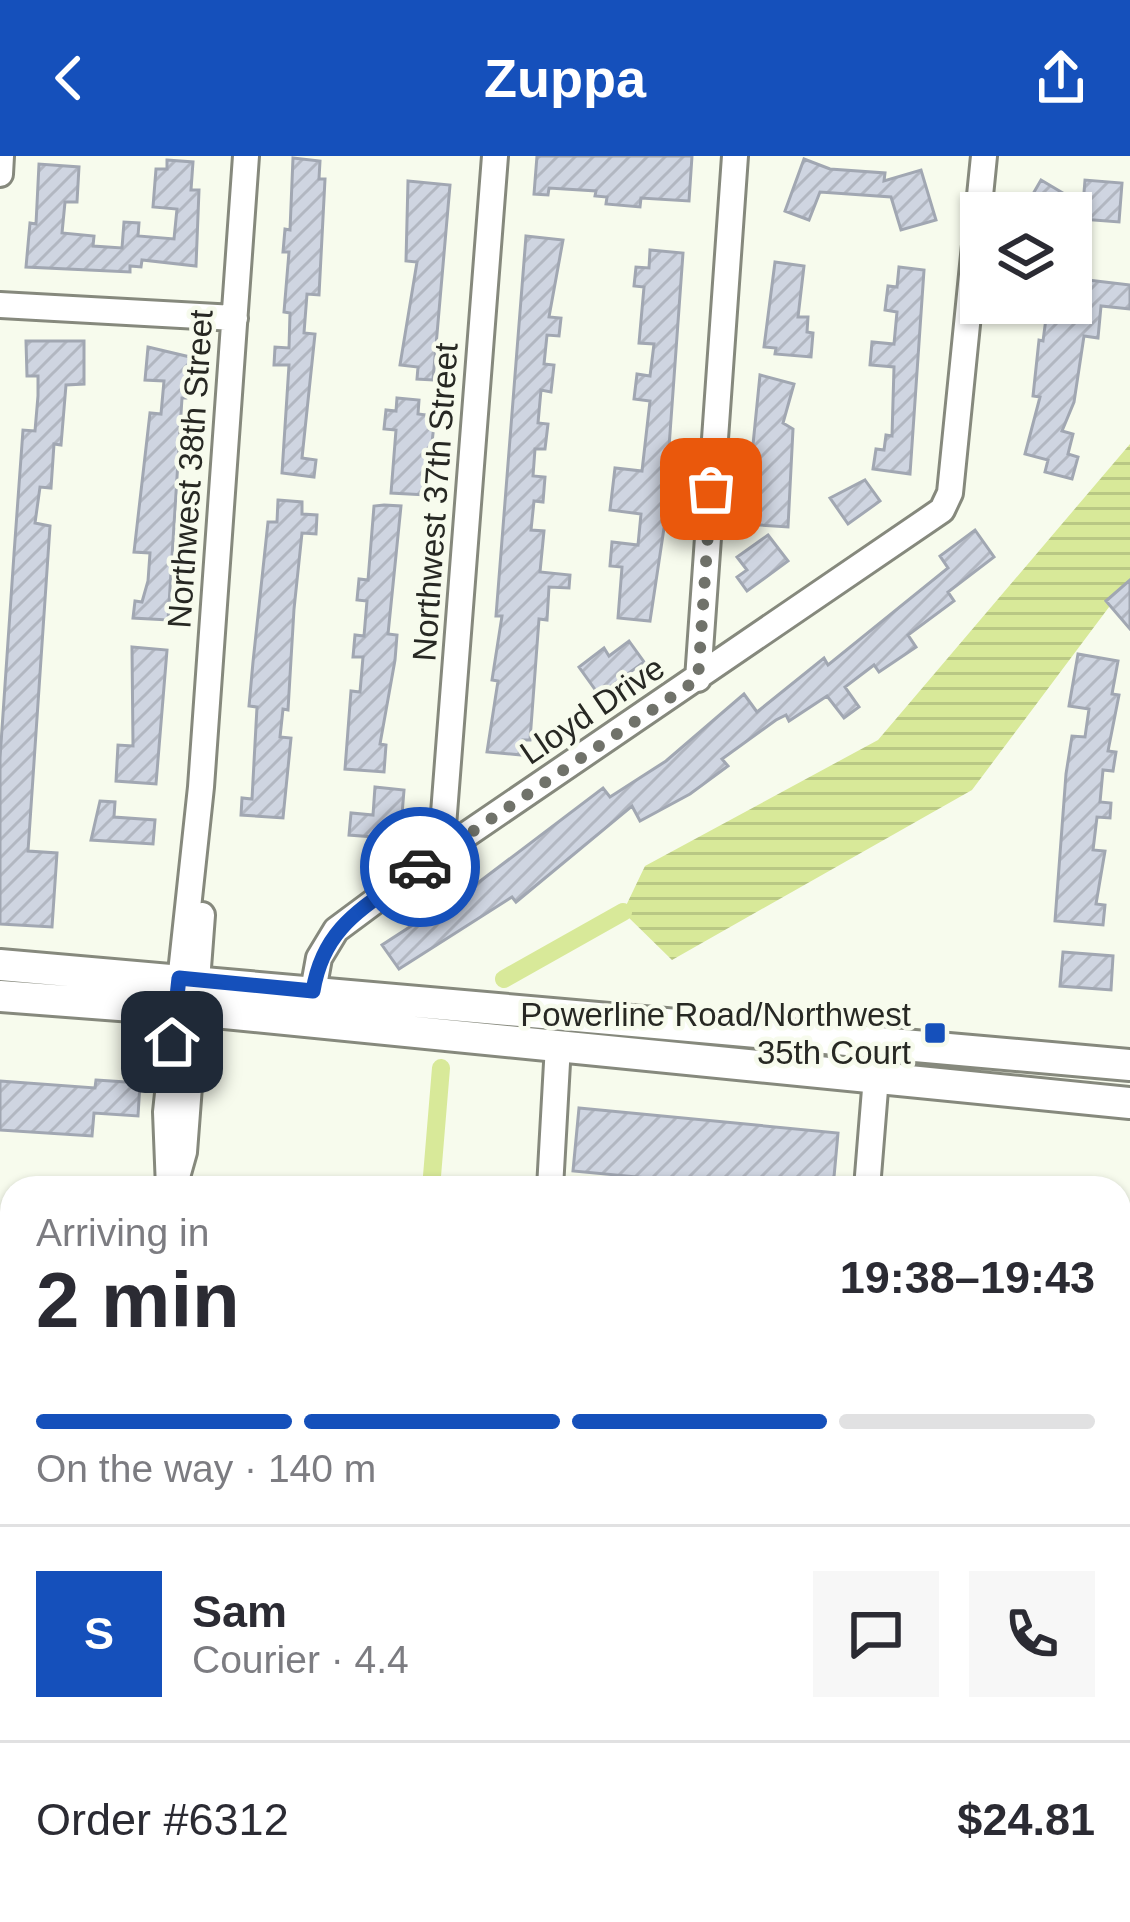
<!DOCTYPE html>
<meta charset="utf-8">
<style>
:root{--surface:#fff;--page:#f7f7f7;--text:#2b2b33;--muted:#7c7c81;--line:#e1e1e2;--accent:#1550bb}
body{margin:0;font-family:Helvetica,sans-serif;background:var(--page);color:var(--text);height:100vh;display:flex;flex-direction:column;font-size:45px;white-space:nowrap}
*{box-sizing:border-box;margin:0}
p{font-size:39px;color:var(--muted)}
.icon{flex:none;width:66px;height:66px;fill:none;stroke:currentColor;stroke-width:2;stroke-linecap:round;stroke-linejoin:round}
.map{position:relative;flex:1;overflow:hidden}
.sheet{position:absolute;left:0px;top:1020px;width:1131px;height:747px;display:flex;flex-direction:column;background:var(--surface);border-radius:36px 36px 0 0;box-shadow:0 3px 9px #0004}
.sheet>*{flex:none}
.fabs{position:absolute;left:960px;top:36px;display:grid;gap:24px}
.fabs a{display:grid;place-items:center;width:132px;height:132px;border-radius:0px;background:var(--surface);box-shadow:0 3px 9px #0004;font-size:60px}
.pin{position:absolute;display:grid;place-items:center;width:102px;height:102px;color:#fff;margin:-51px;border-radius:24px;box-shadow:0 6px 18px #0006}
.courier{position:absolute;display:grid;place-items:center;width:120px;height:120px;margin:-60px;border:9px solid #1550bb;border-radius:50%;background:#fff;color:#222;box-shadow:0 3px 15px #0007}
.headline em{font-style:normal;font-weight:600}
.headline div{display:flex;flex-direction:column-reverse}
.headline{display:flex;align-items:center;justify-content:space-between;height:204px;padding:0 36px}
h1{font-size:78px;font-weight:600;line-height:90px}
.bar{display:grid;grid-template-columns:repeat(4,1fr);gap:18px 12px;align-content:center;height:144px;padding:0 36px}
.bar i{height:15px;border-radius:9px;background:var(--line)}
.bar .active{background:var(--accent)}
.bar p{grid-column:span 4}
.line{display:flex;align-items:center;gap:30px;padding:0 36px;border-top:3px solid var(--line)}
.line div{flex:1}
.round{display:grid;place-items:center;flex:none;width:126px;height:126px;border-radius:0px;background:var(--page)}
header{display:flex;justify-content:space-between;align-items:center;height:156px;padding:0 36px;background:var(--accent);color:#fff;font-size:54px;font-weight:600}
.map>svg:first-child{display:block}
.park{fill:#d3e0a6}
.water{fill:url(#water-rules)}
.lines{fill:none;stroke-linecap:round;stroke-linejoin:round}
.canal{stroke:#d8e999;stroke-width:18}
.building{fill:url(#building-hatch);stroke:#a1a7b2;stroke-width:3}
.minor-casing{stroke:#86897d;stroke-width:30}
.major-casing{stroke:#86897d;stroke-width:36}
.highway-casing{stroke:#86897d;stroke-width:39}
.minor{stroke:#fff;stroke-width:24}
.major{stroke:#fff;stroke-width:30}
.highway{stroke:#fff;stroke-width:33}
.done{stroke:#70726a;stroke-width:12;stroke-dasharray:0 21.6}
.route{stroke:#1550bb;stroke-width:15}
.poi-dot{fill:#1550bb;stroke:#f7fbed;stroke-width:4.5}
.labels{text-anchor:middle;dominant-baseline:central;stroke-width:9;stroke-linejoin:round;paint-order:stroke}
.street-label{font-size:33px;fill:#272823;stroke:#f7fbed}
.poi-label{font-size:33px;fill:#272823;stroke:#f7fbed;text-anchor:end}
</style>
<header><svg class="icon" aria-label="back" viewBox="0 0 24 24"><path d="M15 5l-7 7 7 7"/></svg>Zuppa<svg class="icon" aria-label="share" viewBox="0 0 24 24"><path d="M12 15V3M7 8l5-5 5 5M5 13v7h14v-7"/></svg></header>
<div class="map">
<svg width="1130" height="1766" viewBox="0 0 1130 1766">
<defs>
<pattern id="water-rules" width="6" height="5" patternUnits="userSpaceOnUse" patternTransform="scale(3)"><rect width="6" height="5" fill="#d8e999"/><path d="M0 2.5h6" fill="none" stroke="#b9c884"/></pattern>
<pattern id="building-hatch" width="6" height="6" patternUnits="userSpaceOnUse" patternTransform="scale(3)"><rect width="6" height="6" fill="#cfd5e1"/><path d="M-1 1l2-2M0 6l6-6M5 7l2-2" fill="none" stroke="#b2b7c1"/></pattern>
</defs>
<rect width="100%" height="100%" fill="#f7fbed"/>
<path class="park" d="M0 1458 12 1463V1755H94L93 1766 0 1762Z"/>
<path class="water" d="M1130 288V423L972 634 672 804 623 756 645 710 878 584Z"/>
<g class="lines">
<path class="canal" d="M504 823 623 756
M431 1032 441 912
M0 1387 12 1393"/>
</g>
<path class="building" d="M537 0H692L689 45 641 42 640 51 606 48 607 41 595 40 596 35 549 32 548 39 534 38Z
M293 2 320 5 319 23H325L319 139 307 138 304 177 315 178 302 302 316 304 314 321 282 317 289 209H274L275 191 289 192 290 157 284 156 289 96H283L285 73 290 74Z
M804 3 830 13 885 17 884 25 921 14 936 64 901 74 891 41 820 36 809 64 785 55Z
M167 4 193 6 191 34H199L196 110 142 104 141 111 130 110V116L26 111 30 67 36 68 39 8 79 11 77 46H65L62 77 94 80 93 90 122 92 124 66 139 67 138 80 174 83 177 53 153 51 156 13H167Z
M1041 24 1083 49 1085 24 1122 27 1119 66 1082 63V57H1022Z
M408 25 450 29 433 224 417 223 418 211 400 209 417 106 406 105Z
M526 80 563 84 549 161 561 162 559 180 547 179 544 208 554 209 551 236 541 234 538 267 548 268 545 293H535L533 320 545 321 543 346 534 345 531 374 544 375 540 416 570 419 569 432 549 431 547 464 539 463 530 584H523L522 599 487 596 498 525 492 524 502 460H496Z
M650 94 683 97 667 319H672L650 465 618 462 622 411 610 410 612 386 638 389 641 358 610 354 615 312 642 315 650 245 634 243 637 218 650 220 654 188 639 187 644 131 634 130 636 111 649 112Z
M775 106 804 110 798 161H808L807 176 813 177 811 201 775 198 776 192 764 191Z
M899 111 924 114 910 318 873 313 876 293 884 294 886 279 892 280 894 211 870 209 872 186 894 188 897 156 885 154 888 130 897 131Z
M1071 122 1130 129V153L1101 150 1098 182 1084 180 1074 246 1062 275 1073 278 1068 298 1078 301 1072 323 1045 316 1048 304 1025 298 1040 241 1033 240 1039 184 1043 185 1047 155 1059 157 1060 147H1071Z
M26 185H84V228L66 229 61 289 54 288 51 332 40 331 35 367 50 370 28 695 57 697 52 771 0 768V602L14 398 23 274 35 275 38 240V220H27Z
M148 191 190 201 186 242H182L168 464 133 462 135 445 142 446 148 425 150 397 134 396 150 257 161 258 164 225 145 224Z
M760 219 794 228 783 267 793 273 788 371 745 368Z
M397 242 419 244 418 258 435 260 426 339 391 337 396 274 384 273 386 254 396 255Z
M865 324 880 345 848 368 830 342Z
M278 344 302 346V358L317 359 316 378 302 377 294 453 288 554 283 553 280 581 291 582 283 662 241 659 242 642 252 643 257 551 249 550 253 506 268 366H277Z
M384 349 401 350 388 478 397 479 395 504 380 588 386 589 384 616 345 613 351 535 360 536 363 501H353L355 479 364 480 367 445 357 444 359 423 368 424 374 350Z
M975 374 994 401 948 436 954 445 908 479 916 491 879 516 874 509 845 531 859 551 844 562 827 540 789 565 786 559 776 564 722 603 728 610 690 638 640 665 632 650 516 746 512 741 399 813 382 789 479 726 603 632 610 641 666 605 744 538 757 556 824 502 828 509 948 412 940 400Z
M768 379 788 405 747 435 737 421 747 414 737 401Z
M1130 424V473L1106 445Z
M629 485 644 506 599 539 579 511 604 492 609 500Z
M132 491 167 494 156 628 116 625 118 589 133 590Z
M1078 498 1118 505 1112 538 1119 539 1108 595 1116 596 1113 615 1103 614 1100 646 1111 647 1110 662 1097 661 1093 694 1105 695 1096 748 1105 749 1103 769 1055 765 1066 618 1072 580 1085 581 1089 553 1069 550Z
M375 631 404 634 400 683 349 679 351 657 373 659Z
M100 645 115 646 114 661 155 664 153 688 91 684Z
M1063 796 1113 800 1111 834 1060 830Z
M96 924 140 927 138 960 94 957 92 980 0 974V925L95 932Z
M579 952 838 977 833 1032H753L573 1015Z"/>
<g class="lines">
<g class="minor-casing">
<path id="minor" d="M0 18 1 0
M0 149 235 162
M698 523 735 0
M441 696 495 0
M313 835 319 802 336 774 441 696 942 354 950 337 984 0
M175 1028 184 996 202 759
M169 1032 166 956 201 631 246 0
M550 1032 558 889
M867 1032 879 884
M1119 1334 1130 1335
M1119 1468 1130 1469
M126 1766V1755"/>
</g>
<g class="major-casing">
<path id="major" d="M0 809 1130 909
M0 840 225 857 1130 947"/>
</g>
<g class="highway-casing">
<path id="highway" d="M0 1176 12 1182
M0 1220 12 1226
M0 1268 12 1274
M0 1304 12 1311
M1119 1729 1130 1734
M838 1755 858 1766
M923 1755 944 1766
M1012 1755 1033 1766
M1103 1755 1124 1766"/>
</g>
<use href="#minor" class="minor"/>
<use href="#major" class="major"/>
<use href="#highway" class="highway"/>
</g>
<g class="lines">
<path class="done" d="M420 711 698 523 711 333"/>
<path class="route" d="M172 886 179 822 313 835C324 767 368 750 420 711"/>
</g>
<rect class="poi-dot" x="923" y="865" width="24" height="24" rx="6"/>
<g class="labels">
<g class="street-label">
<text transform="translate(190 313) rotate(-86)">Northwest 38th Street</text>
<text transform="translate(435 346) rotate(-86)">Northwest 37th Street</text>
<text transform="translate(592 554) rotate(-34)">Lloyd Drive</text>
</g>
<g class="poi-label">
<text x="911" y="858">Powerline Road/Northwest<tspan x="911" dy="38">35th Court</tspan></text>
</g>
</g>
</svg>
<div class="fabs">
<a><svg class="icon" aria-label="layers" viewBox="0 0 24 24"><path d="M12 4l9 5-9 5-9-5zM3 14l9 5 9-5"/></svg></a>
</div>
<div class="pin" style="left:711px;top:333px;background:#ea580c"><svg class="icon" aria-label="bag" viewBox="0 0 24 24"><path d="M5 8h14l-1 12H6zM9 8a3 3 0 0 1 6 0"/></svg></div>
<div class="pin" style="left:172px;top:886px;background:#1f2937"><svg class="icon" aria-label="home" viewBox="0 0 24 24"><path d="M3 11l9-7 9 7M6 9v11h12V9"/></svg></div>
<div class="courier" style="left:420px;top:711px"><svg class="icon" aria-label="car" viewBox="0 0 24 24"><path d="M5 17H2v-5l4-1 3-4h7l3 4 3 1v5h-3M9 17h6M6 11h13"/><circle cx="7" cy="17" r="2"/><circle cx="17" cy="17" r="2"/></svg></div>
<section class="sheet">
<div class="headline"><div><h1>2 min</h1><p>Arriving in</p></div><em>19:38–19:43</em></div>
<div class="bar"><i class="active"></i><i class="active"></i><i class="active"></i><i></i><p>On the way · 140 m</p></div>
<div class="line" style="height:216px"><b class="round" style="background:var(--accent);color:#fff">S</b><div><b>Sam</b><p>Courier · 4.4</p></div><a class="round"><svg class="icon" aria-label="chat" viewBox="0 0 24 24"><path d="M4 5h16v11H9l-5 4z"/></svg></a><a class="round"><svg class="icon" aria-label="phone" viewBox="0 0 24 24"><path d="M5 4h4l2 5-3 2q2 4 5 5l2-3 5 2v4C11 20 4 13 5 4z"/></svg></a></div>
<div class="line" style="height:156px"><div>Order #6312</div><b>$24.81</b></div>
</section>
</div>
